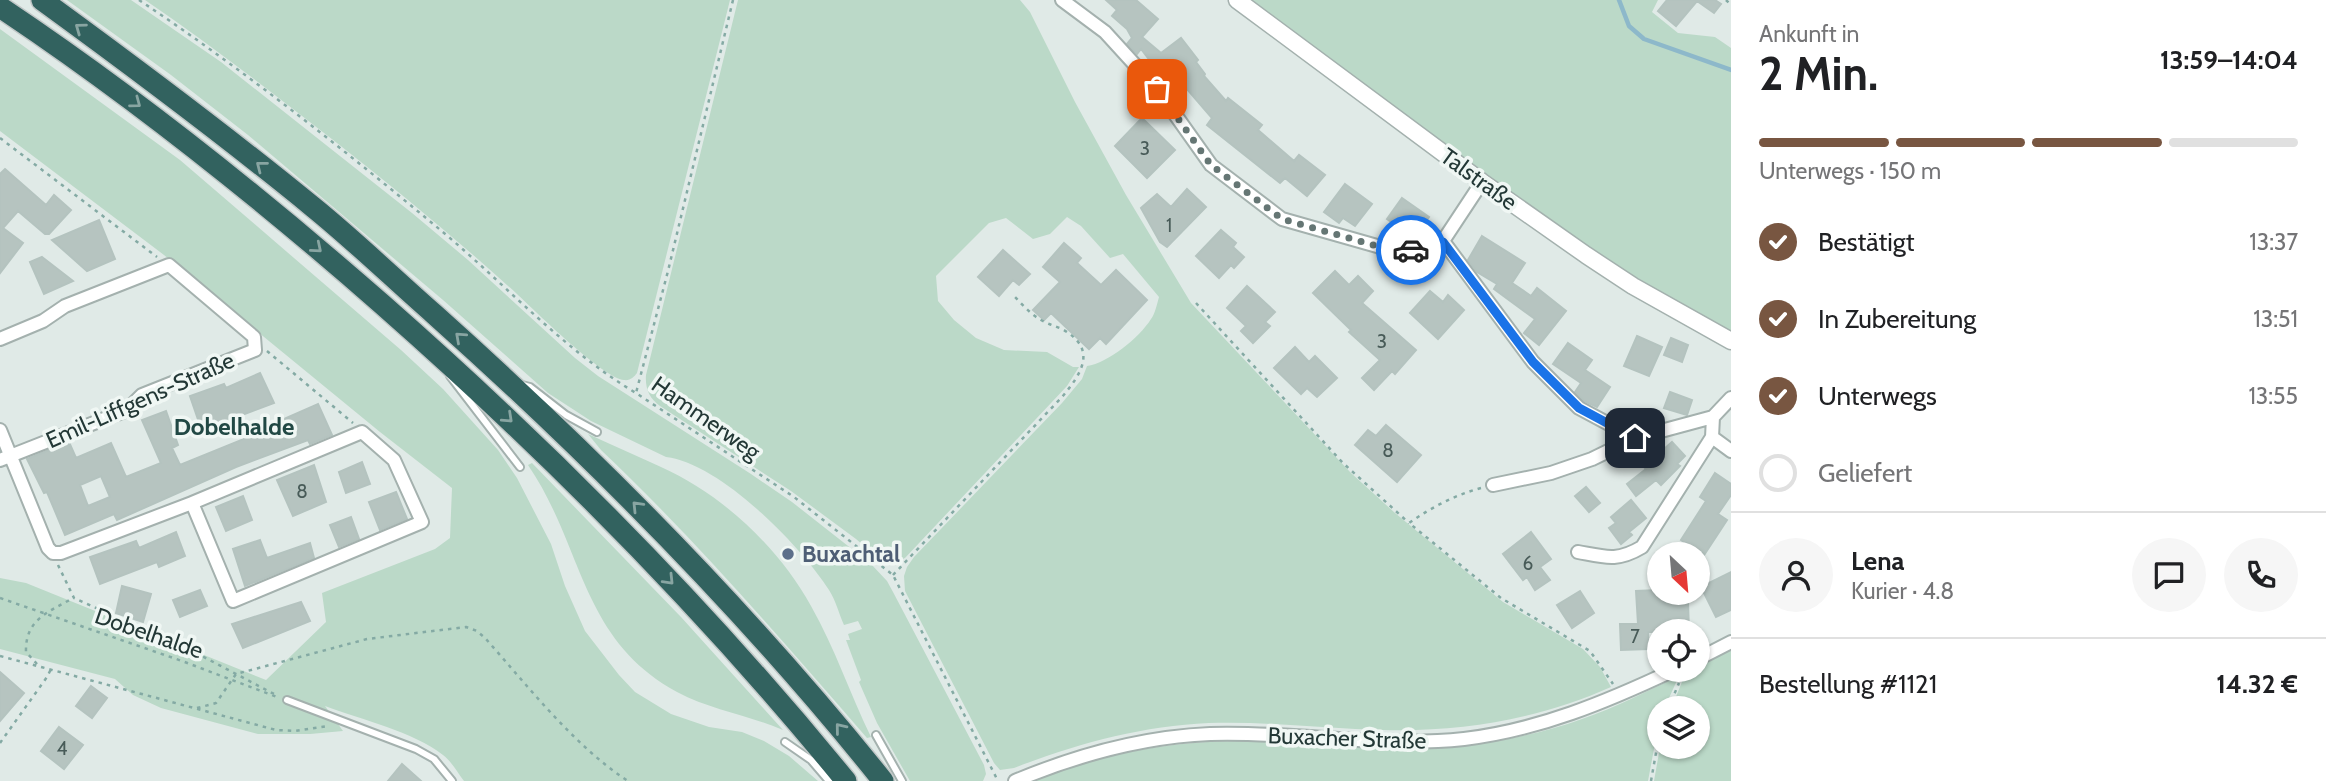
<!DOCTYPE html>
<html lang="de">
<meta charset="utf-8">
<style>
:root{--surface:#fff;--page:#f6f6f6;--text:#202124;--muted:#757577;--line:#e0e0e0;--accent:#785641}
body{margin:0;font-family:Cabin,sans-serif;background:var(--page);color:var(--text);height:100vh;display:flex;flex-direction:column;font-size:26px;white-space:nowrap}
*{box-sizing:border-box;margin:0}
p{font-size:23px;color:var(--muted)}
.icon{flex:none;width:38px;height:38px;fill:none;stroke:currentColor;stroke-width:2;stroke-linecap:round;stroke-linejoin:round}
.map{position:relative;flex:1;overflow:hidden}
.sheet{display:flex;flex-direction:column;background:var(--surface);width:595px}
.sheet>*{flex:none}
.needle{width:46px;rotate:154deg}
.buttons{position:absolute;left:1647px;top:542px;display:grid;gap:14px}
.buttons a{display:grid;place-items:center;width:63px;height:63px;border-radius:50%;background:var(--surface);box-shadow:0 2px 5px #0004;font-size:35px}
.pin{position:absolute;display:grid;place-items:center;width:60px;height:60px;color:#fff;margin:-30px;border-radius:14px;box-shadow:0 4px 10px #0006}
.courier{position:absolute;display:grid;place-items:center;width:70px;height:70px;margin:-35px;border:5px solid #1a73e8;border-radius:50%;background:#fff;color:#222;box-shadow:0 2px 9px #0007}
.overview em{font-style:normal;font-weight:800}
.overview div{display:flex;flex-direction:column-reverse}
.overview{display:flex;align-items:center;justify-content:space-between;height:119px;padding:0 28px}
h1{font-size:46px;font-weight:800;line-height:52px}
.bar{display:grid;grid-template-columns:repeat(4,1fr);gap:10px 7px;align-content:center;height:84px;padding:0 28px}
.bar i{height:9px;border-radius:5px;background:var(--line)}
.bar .active{background:var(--accent)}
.bar p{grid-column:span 4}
.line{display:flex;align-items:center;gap:18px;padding:0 28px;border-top:2px solid var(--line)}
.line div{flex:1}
.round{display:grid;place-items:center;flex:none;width:74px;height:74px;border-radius:37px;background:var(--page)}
ol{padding:0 28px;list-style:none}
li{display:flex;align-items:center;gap:21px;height:77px}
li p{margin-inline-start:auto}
li .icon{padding:7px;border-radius:50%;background:var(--accent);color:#fff;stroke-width:4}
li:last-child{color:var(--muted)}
li i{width:38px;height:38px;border:4px solid var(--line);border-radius:50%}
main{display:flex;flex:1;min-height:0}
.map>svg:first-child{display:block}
.green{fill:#bbd9c8}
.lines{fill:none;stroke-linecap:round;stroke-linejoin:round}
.stream{stroke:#8db8ca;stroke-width:4.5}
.building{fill:#b6c4c0;stroke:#b4c3bf;stroke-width:2;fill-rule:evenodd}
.service-casing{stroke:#a4b1ae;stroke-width:10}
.minor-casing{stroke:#a4b1ae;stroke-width:16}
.tertiary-casing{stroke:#a4b1ae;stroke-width:19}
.motorway-casing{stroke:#c1c7c7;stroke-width:24}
.path{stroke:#84aaa4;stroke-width:2.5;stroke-dasharray:3.5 5;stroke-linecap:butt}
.service{stroke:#fff;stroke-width:6}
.minor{stroke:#fff;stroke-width:12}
.tertiary{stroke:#fff;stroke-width:16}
.motorway{stroke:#32625f;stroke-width:21}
.oneway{stroke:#88a5a2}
.done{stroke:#657674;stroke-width:7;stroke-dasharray:0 12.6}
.route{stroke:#1a73e8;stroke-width:9}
.service-dot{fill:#5c6f8a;stroke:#f0f7f4;stroke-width:2.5}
.labels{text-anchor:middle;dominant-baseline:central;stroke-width:7;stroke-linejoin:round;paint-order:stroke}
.number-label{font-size:19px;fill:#485b58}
.street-label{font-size:23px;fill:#233836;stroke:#f0f7f4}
.service-label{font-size:23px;font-weight:bold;fill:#4e5e75;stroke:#f0f7f4;text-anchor:start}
.neighbourhood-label{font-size:24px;font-weight:bold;fill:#214844;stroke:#f0f7f4}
</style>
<main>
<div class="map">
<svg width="1731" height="781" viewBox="0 0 1731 781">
<rect width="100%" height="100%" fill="#e0eae7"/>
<path class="green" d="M67 0H131L221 62 412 213 468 260 575 358 598 376 751 474 792 502 871 564 887 581 893 592 984 765 986 774 983 781H910L877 723 859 682 861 680 846 640H850L848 634 862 629 858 621 844 625C839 614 836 601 829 590 801 546 720 463 666 457L591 421 548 393 443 300 248 135 171 75Z
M145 0H730L637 373C634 377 630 381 624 380 604 379 534 310 517 294 459 241 399 192 337 143 274 94 211 45 145 0Z
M738 0H1020L1030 12 1075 102 1126 195 1191 303 1351 473 1395 513 1503 602 1583 649 1600 667 1611 687C1539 719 1462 732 1384 730 1325 729 1267 721 1209 723 1141 726 1076 744 1014 768L1000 770 994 763 905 591 904 576 907 567 914 557 1062 403 1082 379 1087 366C1108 363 1139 338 1151 319 1155 314 1157 304 1159 297L1123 254 1110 258 1081 226 1067 217 1050 234 1033 239 1006 218 989 223 936 276 938 301 954 320 976 338 1004 350 1047 352 1073 367H1079L1067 386 905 558 892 564 879 559 856 539 791 491 660 406C649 398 645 388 646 375Z
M1248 0H1658L1652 12 1678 33 1715 37 1731 48V333L1615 266 1494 181Z
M0 29 180 160 401 350 443 389 498 450 517 478 551 544 565 586 585 631 619 675 635 692 671 714 709 727 742 732 764 741 789 756 818 781H464C457 772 452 762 443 755 414 732 360 719 325 706L343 731 310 734H258L161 708 133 695 115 679 0 649V578L26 583 266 680 326 622 322 593 435 549 450 538 452 488 380 432 164 255 0 131Z
M588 434C612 445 637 456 661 467 722 494 779 548 811 606 835 648 850 694 871 737L867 738C781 639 696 540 601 450Z
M532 463 681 617 783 730C748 715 711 710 677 692 580 639 584 547 528 465Z
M1731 649V781H1654L1660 747H1698V709H1671L1686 672 1698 670V666Z
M1679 676 1664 709H1659V722L1648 781H1033C1114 749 1190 737 1277 742 1330 744 1384 753 1437 748 1486 744 1535 736 1582 719 1615 708 1647 691 1679 676Z"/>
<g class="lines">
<path class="stream" d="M1619 0 1629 26 1644 39 1731 70"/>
</g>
<path class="building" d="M1106 0H1136L1158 19 1142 37 1161 53 1181 38 1198 60 1196 62 1205 74 1204 76 1226 101 1228 98 1262 125 1258 130 1294 161 1299 155 1325 175 1307 196 1285 178 1280 183 1207 125 1212 118 1187 89 1179 95 1169 83 1168 84 1141 49 1137 54 1127 44 1132 38 1127 29 1112 16 1117 10Z
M1667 0H1715L1721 4 1714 13 1697 1 1676 26 1658 11Z
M1142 118 1175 150 1147 178 1115 146Z
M5 169 46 205 54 195 71 210 49 234H45L18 211 3 228 23 243 0 273V174Z
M1345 184 1372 204 1355 226 1343 218 1339 223 1324 212Z
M1187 189 1206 207 1167 247 1160 242 1141 208 1157 194 1171 207Z
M1402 198 1429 217 1414 238 1387 219Z
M99 220 115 259 87 271 52 240Z
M1221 230 1236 243 1233 247 1244 257 1234 268 1231 265 1219 278 1196 256Z
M1482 236 1525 263 1512 283 1531 296 1537 288 1566 311 1539 345 1524 333 1535 319 1494 289 1497 284 1477 272 1468 260Z
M1064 243 1081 258 1077 263 1101 285 1116 270 1147 300 1106 344 1100 338 1089 349 1051 313 1044 320 1033 310 1060 282 1043 267Z
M1003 250 1030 274 1019 285 1013 280 999 296 978 277Z
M42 257 73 281 44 294 30 262Z
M1335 271 1349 285 1358 276 1373 291 1362 303 1416 350 1395 374 1392 371 1374 390 1362 378 1380 360 1349 332 1351 330 1313 293Z
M1247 286 1275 312 1265 322 1270 326 1253 343 1241 331 1246 326 1227 308Z
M1430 291 1443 302 1448 295 1464 310 1438 339 1410 313Z
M1637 336 1662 347 1649 376 1624 366Z
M1671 338 1688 345 1682 362 1664 355Z
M1568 343 1592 360 1585 370 1610 387 1597 407 1584 401 1575 392 1581 383 1553 364Z
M1295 347 1309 362 1315 356 1337 378 1317 397 1307 388 1301 394 1274 368Z
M260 373 274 403 218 424 220 427 203 434 190 396 224 384 226 388Z
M1670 392 1692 400 1687 415 1664 408Z
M318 404 332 435 310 444 308 440 236 467 117 520 114 514 65 535 47 492 44 493 27 459 69 442 76 458 111 443 126 477 161 463 142 420 166 411 178 445 172 448 180 465 278 425 277 422ZM101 476 110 497 88 506 80 485Z
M1386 425 1421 455 1397 482 1355 445 1368 430 1376 436Z
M1672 442 1685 456 1677 464 1680 466 1661 485 1656 480 1636 496 1627 484 1646 469 1640 463 1659 445 1663 450Z
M362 462 370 484 346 493 339 472Z
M314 465 326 502 293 516 277 480Z
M1715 473 1731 484V495L1718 514 1727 520 1704 555 1681 540 1706 501 1700 497Z
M1586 487 1600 503 1589 512 1575 496Z
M396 492 407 519 380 530 369 502Z
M243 496 252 520 226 531 216 507Z
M1631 500 1646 518 1629 532 1632 535 1621 544 1609 528 1616 523 1611 517Z
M351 517 359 539 339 547 330 525Z
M176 532 185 556 159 567 157 562 100 584 90 557 136 541 139 548Z
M1531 532 1551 559 1540 567 1550 580 1535 590 1527 577 1523 580 1503 554Z
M260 540 267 558 310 543 314 558 245 586 233 549Z
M1731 572V610L1716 617 1701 587Z
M122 586 151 594 143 622 116 613Z
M200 590 207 606 180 617 173 600Z
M1659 590V593H1665V603L1688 602 1689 632H1648L1649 649 1621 650 1620 624H1638L1636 591Z
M1580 591 1594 613 1572 628 1557 605Z
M301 602 310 621 243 648 232 624Z
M0 672 24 693 0 721Z
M91 686 107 698 92 718 76 706Z
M59 727 83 745 64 769 41 751Z
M402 764 421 781H388Z"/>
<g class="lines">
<g class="service-casing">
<path id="service" d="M450 376 520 467
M522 385 530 387 566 415 597 432
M287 700 416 749 434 759 452 781
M876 735 902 781
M785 742 811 760 829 781"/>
</g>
<g class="minor-casing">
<path id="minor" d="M1062 0 1105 32 1157 89 1211 165 1282 219 1391 250H1419L1443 241 1482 182
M1443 241 1533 362 1579 408 1635 438
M0 339 43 321 65 306 169 265 254 337 255 350 142 395 127 410 0 460
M1731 398 1713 417 1712 437 1731 451
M0 430 48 548 53 553H61L192 503 362 432 394 460 422 522 233 601 192 503
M1493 485 1551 473 1592 459 1635 438 1713 417
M1578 552C1605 557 1617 562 1642 547L1712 437
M1698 659 1731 642
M1015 781C1077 755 1142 737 1210 734 1295 731 1379 748 1464 739 1539 730 1606 702 1674 670"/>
</g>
<g class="tertiary-casing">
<path id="tertiary" d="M1237 0 1482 182 1586 255 1633 286 1731 341"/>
</g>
<g class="motorway-casing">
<path id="motorway" d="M42 0C134 67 225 135 313 207 355 241 394 279 434 314 595 458 748 612 883 781
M0 7C135 97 261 198 383 305 550 452 706 609 846 781"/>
</g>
<path class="path" d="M139 0C244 70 347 152 444 233 508 287 564 350 636 393
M733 0 668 271 636 393 794 497 893 575 998 781
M1726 0 1731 5
M0 138 157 257
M1196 303 1343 463 1409 523
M267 351 353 423
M1481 488C1455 495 1432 507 1409 523L1501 598 1590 651 1613 684
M58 565 74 598 200 655 274 694
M893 575 1062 397C1082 373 1098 349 1062 329 1055 326 1048 324 1041 320 1030 314 1021 303 1012 294
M0 598 182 661 277 697
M0 656 276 730 295 731 328 726
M37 664 26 652C25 619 49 612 73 598
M197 708 216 703 236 674 367 639 466 627 477 631 485 638C528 686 574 746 628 781
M1668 709 1679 683
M0 743 47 677 51 669
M1651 781 1659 736"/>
<use href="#service" class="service"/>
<use href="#minor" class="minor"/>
<use href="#tertiary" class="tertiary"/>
<use href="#motorway" class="motorway"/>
</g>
<defs><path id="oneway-chevron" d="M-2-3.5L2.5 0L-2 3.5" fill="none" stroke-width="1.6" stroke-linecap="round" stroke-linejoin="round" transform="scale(1.75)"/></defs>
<g class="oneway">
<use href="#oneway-chevron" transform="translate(80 28) rotate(-144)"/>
<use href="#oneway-chevron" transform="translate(136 103) rotate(37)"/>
<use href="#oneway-chevron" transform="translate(261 166) rotate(-142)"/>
<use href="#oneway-chevron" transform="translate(317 248) rotate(40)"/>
<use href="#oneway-chevron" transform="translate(460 337) rotate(-138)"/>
<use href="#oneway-chevron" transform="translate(508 418) rotate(43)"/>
<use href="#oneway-chevron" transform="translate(637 506) rotate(-134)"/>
<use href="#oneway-chevron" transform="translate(669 580) rotate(46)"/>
<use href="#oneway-chevron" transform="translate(840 728) rotate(-129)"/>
</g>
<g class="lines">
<path class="done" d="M1157 89 1211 165 1282 219 1391 250H1411"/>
<path class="route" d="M1411 250H1419L1443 242 1533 362 1579 408 1635 438"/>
</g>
<circle class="service-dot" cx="788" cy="554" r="7"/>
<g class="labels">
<g class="number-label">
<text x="1145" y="148">3</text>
<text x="1169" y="225">1</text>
<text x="1382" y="341">3</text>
<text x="1388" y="450">8</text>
<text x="302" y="491">8</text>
<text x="1528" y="563">6</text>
<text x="1635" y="636">7</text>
<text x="62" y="748">4</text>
</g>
<g class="street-label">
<text transform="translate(1479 179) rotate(36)">Talstraße</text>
<text transform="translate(140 400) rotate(-24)">Emil-Liffgens-Straße</text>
<text transform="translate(706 418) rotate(35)">Hammerweg</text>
<text transform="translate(149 633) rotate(19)">Dobelhalde</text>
<text transform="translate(1347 738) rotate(2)">Buxacher Straße</text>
</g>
<g class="service-label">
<text x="802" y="554">Buxachtal</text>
</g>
<g class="neighbourhood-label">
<text x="234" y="426">Dobelhalde</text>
</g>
</g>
</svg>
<div class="buttons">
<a><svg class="needle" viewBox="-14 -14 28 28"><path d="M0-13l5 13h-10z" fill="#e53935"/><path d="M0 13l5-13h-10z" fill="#757577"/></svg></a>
<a><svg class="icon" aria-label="locate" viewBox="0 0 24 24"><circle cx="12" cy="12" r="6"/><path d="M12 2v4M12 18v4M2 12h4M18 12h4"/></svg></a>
<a><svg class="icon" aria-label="layers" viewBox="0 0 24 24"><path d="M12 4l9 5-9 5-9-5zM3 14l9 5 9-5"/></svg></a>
</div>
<div class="pin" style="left:1157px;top:89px;background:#ea580c"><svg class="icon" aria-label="bag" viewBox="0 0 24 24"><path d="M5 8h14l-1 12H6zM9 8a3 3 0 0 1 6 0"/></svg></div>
<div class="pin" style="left:1635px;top:438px;background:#1f2937"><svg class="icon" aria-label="home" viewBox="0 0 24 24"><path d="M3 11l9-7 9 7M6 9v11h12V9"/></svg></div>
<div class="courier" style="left:1411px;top:250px"><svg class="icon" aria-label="car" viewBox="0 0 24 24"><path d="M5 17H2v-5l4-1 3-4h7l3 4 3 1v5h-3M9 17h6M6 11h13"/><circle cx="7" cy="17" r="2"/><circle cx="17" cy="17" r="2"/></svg></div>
</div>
<section class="sheet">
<div class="overview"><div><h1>2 Min.</h1><p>Ankunft in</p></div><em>13:59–14:04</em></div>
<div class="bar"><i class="active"></i><i class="active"></i><i class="active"></i><i></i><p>Unterwegs · 150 m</p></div>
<ol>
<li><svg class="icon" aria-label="check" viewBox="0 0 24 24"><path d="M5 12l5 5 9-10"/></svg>Bestätigt<p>13:37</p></li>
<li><svg class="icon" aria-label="check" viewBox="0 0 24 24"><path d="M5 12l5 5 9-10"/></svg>In Zubereitung<p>13:51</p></li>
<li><svg class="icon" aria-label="check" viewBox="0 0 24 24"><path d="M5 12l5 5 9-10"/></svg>Unterwegs<p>13:55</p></li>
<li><i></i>Geliefert</li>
</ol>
<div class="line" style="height:126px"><a class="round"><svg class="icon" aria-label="person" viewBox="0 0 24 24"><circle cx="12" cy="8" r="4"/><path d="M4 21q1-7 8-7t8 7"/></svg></a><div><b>Lena</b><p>Kurier · 4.8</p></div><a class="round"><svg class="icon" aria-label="chat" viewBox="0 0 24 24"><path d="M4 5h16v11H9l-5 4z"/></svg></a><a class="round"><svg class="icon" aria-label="phone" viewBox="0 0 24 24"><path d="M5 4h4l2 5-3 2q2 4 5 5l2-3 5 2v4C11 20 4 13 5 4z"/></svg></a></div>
<div class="line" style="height:91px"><div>Bestellung #1121</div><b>14.32 €</b></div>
</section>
</main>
